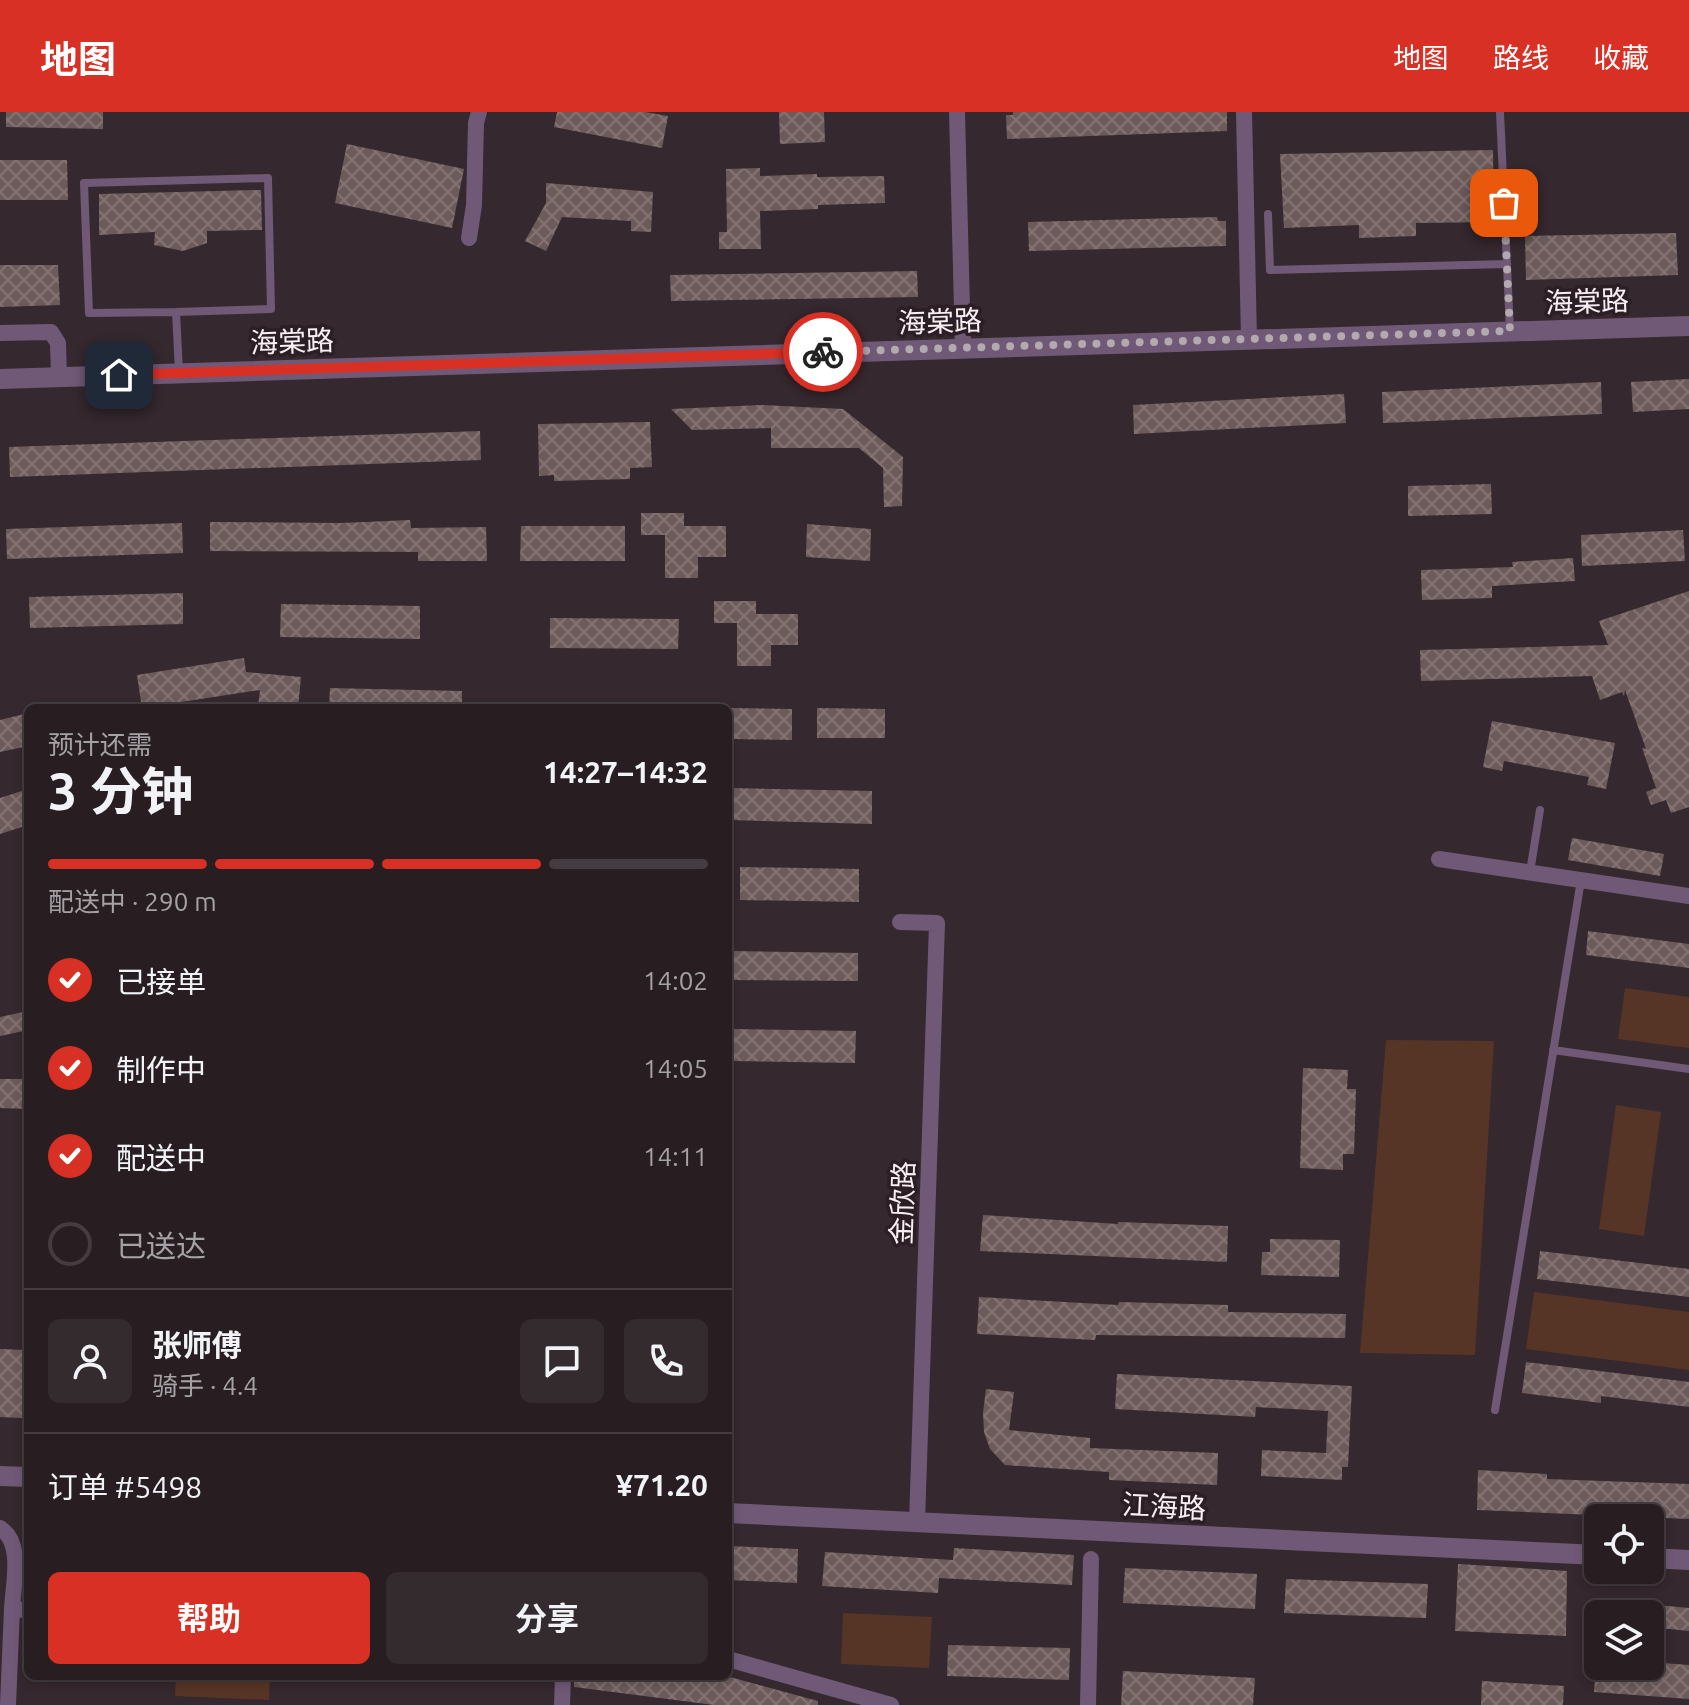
<!DOCTYPE html>
<html lang="zh">
<meta charset="utf-8">
<style>
:root{--surface:#281e22;--page:#342b2f;--text:#f1f3f6;--muted:#a5a2a5;--line:#443c40;--accent:#d93025}
body{margin:0;font-family:Ubuntu,"Noto Sans SC",sans-serif;background:var(--page);color:var(--text);height:100vh;display:flex;flex-direction:column;font-size:30px;white-space:nowrap}
*{box-sizing:border-box;margin:0}
p{font-size:26px;color:var(--muted)}
.icon{flex:none;width:44px;height:44px;fill:none;stroke:currentColor;stroke-width:2;stroke-linecap:round;stroke-linejoin:round}
.map{position:relative;flex:1;overflow:hidden}
.drawer{position:absolute;left:24px;top:592px;width:708px;height:976px;display:flex;flex-direction:column;background:var(--surface);border-radius:12px;box-shadow:0 4px 12px #0003,0 0 0 2px var(--line)}
.drawer>*{flex:none}
.buttons{position:absolute;left:1584px;top:1392px;display:grid;gap:16px}
.buttons a{display:grid;place-items:center;width:80px;height:80px;border-radius:12px;background:var(--surface);box-shadow:0 4px 12px #0003,0 0 0 2px var(--line);font-size:40px}
.pin{position:absolute;display:grid;place-items:center;width:68px;height:68px;color:#fff;margin:-34px;border-radius:16px;box-shadow:0 4px 12px #0006}
.courier{position:absolute;display:grid;place-items:center;width:80px;height:80px;margin:-40px;border:6px solid #d93025;border-radius:50%;background:#fff;color:#222;box-shadow:0 2px 10px #0007}
.summary em{font-style:normal;font-weight:700}
.summary div{display:flex;flex-direction:column-reverse}
.summary{display:flex;align-items:center;justify-content:space-between;height:136px;padding:0 24px}
h1{font-size:52px;font-weight:700;line-height:60px}
.bar{display:grid;grid-template-columns:repeat(4,1fr);gap:12px 8px;align-content:center;height:96px;padding:0 24px}
.bar i{height:10px;border-radius:6px;background:var(--line)}
.bar .current{background:var(--accent)}
.bar p{grid-column:span 4}
.line{display:flex;align-items:center;gap:20px;padding:0 24px;border-top:2px solid var(--line)}
.line div{flex:1}
.round{display:grid;place-items:center;flex:none;width:84px;height:84px;border-radius:12px;background:var(--page)}
ol{padding:0 24px;list-style:none}
li{display:flex;align-items:center;gap:24px;height:88px}
li p{margin-inline-start:auto}
li .icon{padding:8px;border-radius:50%;background:var(--accent);color:#fff;stroke-width:4}
li:last-child{color:var(--muted)}
li i{width:44px;height:44px;border:4px solid var(--line);border-radius:50%}
.action{display:flex;gap:16px;margin-top:auto;padding:16px 24px}
.action a{flex:1;height:92px;border-radius:12px;background:var(--accent);color:#fff;font-size:32px;font-weight:700;line-height:92px;text-align:center}
.action a+a{background:var(--page);color:var(--text)}
header{display:flex;align-items:center;gap:48px;box-sizing:border-box;height:112px;padding:0 40px;background:var(--accent);color:#fff}
header strong{font-size:38px}
nav{display:flex;gap:44px;margin-inline-start:auto;font-size:28px}
.map>svg:first-child{display:block}
.garden{fill:#573526}
.building{fill:url(#building-cross-hatch)}
.lines{fill:none;stroke-linecap:round;stroke-linejoin:round}
.service{stroke:#705976;stroke-width:8}
.minor{stroke:#705976;stroke-width:16}
.tertiary{stroke:#705976;stroke-width:20}
.done{stroke:#b4a9ae;stroke-width:8;stroke-dasharray:0 14.4}
.route{stroke:#d93025;stroke-width:10}
.labels{text-anchor:middle;dominant-baseline:central;stroke-width:7;stroke-linejoin:round;paint-order:stroke}
.street-label{font-size:28px;fill:#f8eff3;stroke:#2b1e24}
</style>
<header>
<strong>地图</strong>
<nav><a>地图</a><a>路线</a><a>收藏</a></nav>
</header>
<div class="map">
<svg width="1689" height="1593" viewBox="0 0 1689 1593">
<defs>
<pattern id="building-cross-hatch" width="8" height="8" patternUnits="userSpaceOnUse" patternTransform="scale(2)"><rect width="8" height="8" fill="#6d5b5b"/><path d="M0 0l8 8M0 8l8-8" fill="none" stroke="#837373"/></pattern>
</defs>
<rect width="100%" height="100%" fill="#35282e"/>
<path class="garden" d="M1625 876 1689 885V936L1618 927Z
M1386 928 1494 929 1475 1243 1360 1241Z
M1616 993 1661 1000 1644 1124 1599 1117Z
M1534 1180 1689 1200V1258L1526 1237Z
M843 1501 932 1505 929 1556 841 1552Z
M176 1564H270L269 1588 175 1584Z"/>
<path class="building" d="M6 0H103V17L6 15Z
M557 0H645L668 4 662 36 554 15Z
M779 0H824L825 30 780 32Z
M1013 0H1227V19L1007 27 1006 3H1013Z
M347 32 464 57 452 116 335 91Z
M1493 38 1494 110 1416 111V124L1359 126V113L1284 116 1280 42Z
M0 48H67L68 88H0Z
M760 56V64L817 62V65L884 64 885 91 818 93V97L760 99 761 137H719V120H727L726 57Z
M546 71 653 80 651 120 631 119V109L562 105 546 139 525 129 546 91Z
M261 78 262 118 207 119V131L183 139 154 133 155 120 99 123V82Z
M1217 105 1218 109H1226V134L1029 139 1028 110Z
M1676 121 1678 163 1526 168 1525 124Z
M0 153H58L60 193 0 195Z
M917 159 918 185 671 189 670 163Z
M1689 267V297L1633 300 1631 270Z
M1601 270 1602 302 1383 311 1382 280Z
M1344 282 1346 311 1134 322 1133 293Z
M761 293 843 297 903 345 902 394 884 395 883 356 859 336H771V316L692 318 671 297Z
M650 310 652 355 630 356V367L554 369V363L539 364 538 312Z
M480 319 481 348 10 365 9 335Z
M1491 372 1492 402 1408 404V374Z
M641 401H684V414H726V445H698V466H665V423H641Z
M410 408 411 416 486 415 487 449H418V440L210 439V410L341 411Z
M182 411 183 441 7 447 6 417Z
M807 412 871 417 870 449 806 445Z
M521 414H625V449H520Z
M1683 418 1685 449 1582 454 1581 423Z
M1573 446 1575 469 1492 474V486L1422 488 1421 458 1513 455 1512 450Z
M1689 479V695L1671 701 1666 688 1651 693 1646 680 1656 676 1642 636 1646 637 1625 578 1624 584 1622 580 1600 588 1592 564 1421 569 1420 538 1608 533 1599 509Z
M183 481V512L30 516 29 485Z
M714 489H756V502H798V533H771V554H737V511H714Z
M281 492 420 494V527L280 525Z
M550 506 679 507 678 537 550 536Z
M244 546 246 560 301 565 298 596 258 594 260 578 142 596 137 563Z
M330 576 462 579V596H329Z
M728 596 792 597V628L728 627Z
M817 596 885 597V626H817Z
M28 601V634L0 640V608Z
M1492 609 1615 631 1606 677 1587 673 1589 665 1504 649 1502 659 1483 655Z
M730 676 872 679V712L730 708Z
M28 677V713L0 722V686Z
M1572 726 1664 742 1660 764 1568 748Z
M740 755 859 757V790L740 788Z
M1588 819 1689 832V856L1586 843Z
M728 839 858 841V869L728 868Z
M28 899V918L0 924V905Z
M731 917 856 919 855 951 730 949Z
M1303 956 1348 958 1347 977H1356L1354 1042H1343V1058L1300 1056Z
M0 967H28V997L0 996Z
M983 1103 1118 1112V1110L1228 1114 1227 1150 980 1139Z
M1270 1127 1340 1128 1339 1165 1261 1163 1262 1140H1270Z
M1540 1139 1689 1157V1185L1537 1167Z
M979 1185 1118 1193 1119 1190 1228 1193V1200L1346 1202 1345 1226 1096 1223 1095 1228 977 1222Z
M0 1237 24 1238 22 1306 0 1305Z
M1526 1250 1689 1270V1295L1601 1284V1291L1522 1281Z
M1117 1262 1352 1274 1348 1355H1342V1368L1261 1364 1262 1338 1326 1341 1328 1299 1256 1295 1255 1305 1115 1297Z
M986 1277 1014 1280 1009 1318 1090 1326V1336L1218 1341 1217 1373 1109 1368V1360L1005 1353 990 1337 984 1320 983 1301Z
M1478 1358 1547 1362V1367L1689 1372V1407L1477 1398Z
M728 1434 798 1437 797 1471 728 1468Z
M954 1436 1074 1443 1072 1473 939 1466 938 1481 822 1474 825 1440 953 1448Z
M1458 1452 1567 1459 1566 1524 1455 1519Z
M1125 1456 1257 1462 1255 1497 1123 1491Z
M1286 1467 1428 1472 1426 1506 1284 1501Z
M1592 1487 1689 1496V1519L1650 1515V1502H1591Z
M948 1533 1070 1536 1069 1568 947 1564Z
M1650 1550 1689 1553V1587L1594 1580 1596 1554H1650Z
M1123 1559 1255 1566 1253 1593H1121Z
M574 1564H726L818 1589V1593H714L574 1575Z
M1482 1569 1564 1574 1563 1593H1481Z"/>
<g class="lines">
<path class="service" d="M1500 0 1510 219
M1268 102 1270 158 1507 152
M176 200 89 201 84 71 268 66 271 197 176 200 179 260
M1530 760 1540 698
M1553 938 1689 957
M1495 1298 1581 768"/>
<path class="minor" d="M957 0 963 236
M1244 0 1249 227
M469 126 474 93 476 11 479 0
M0 221 51 220 58 231 59 265
M1439 747 1689 784
M900 810 937 811 917 1410
M0 1416C24 1431 13 1472 12 1497L28 1498
M728 1547 891 1593
M8 1593 12 1497
M562 1593 563 1564
M1088 1593 1091 1447"/>
<path class="tertiary" d="M0 267 1689 214
M0 1364 28 1365
M728 1401 1598 1443
M1650 1446 1689 1448"/>
</g>
<g class="lines">
<path class="done" d="M823 240 1510 219 1504 91"/>
<path class="route" d="M119 263 823 240"/>
</g>
<g class="labels">
<g class="street-label">
<text transform="translate(1587 189) rotate(-2)">海棠路</text>
<text transform="translate(940 209) rotate(-2)">海棠路</text>
<text transform="translate(292 229) rotate(-2)">海棠路</text>
<text transform="translate(902 1091) rotate(-88)">金欣路</text>
<text transform="translate(1164 1394) rotate(3)">江海路</text>
</g>
</g>
</svg>
<div class="buttons">
<a><svg class="icon" aria-label="locate" viewBox="0 0 24 24"><circle cx="12" cy="12" r="6"/><path d="M12 2v4M12 18v4M2 12h4M18 12h4"/></svg></a>
<a><svg class="icon" aria-label="layers" viewBox="0 0 24 24"><path d="M12 4l9 5-9 5-9-5zM3 14l9 5 9-5"/></svg></a>
</div>
<div class="pin" style="left:1504px;top:91px;background:#ea580c"><svg class="icon" aria-label="bag" viewBox="0 0 24 24"><path d="M5 8h14l-1 12H6zM9 8a3 3 0 0 1 6 0"/></svg></div>
<div class="pin" style="left:119px;top:263px;background:#1f2937"><svg class="icon" aria-label="home" viewBox="0 0 24 24"><path d="M3 11l9-7 9 7M6 9v11h12V9"/></svg></div>
<div class="courier" style="left:823px;top:240px"><svg class="icon" aria-label="bike" viewBox="0 0 24 24"><circle cx="6" cy="16" r="4"/><circle cx="18" cy="16" r="4"/><path d="M6 16l4-8h5l3 8M10 8l3 8H6M13 5h3"/></svg></div>
<section class="drawer">
<div class="summary"><div><h1>3 分钟</h1><p>预计还需</p></div><em>14:27–14:32</em></div>
<div class="bar"><i class="current"></i><i class="current"></i><i class="current"></i><i></i><p>配送中 · 290 m</p></div>
<ol>
<li><svg class="icon" aria-label="check" viewBox="0 0 24 24"><path d="M5 12l5 5 9-10"/></svg>已接单<p>14:02</p></li>
<li><svg class="icon" aria-label="check" viewBox="0 0 24 24"><path d="M5 12l5 5 9-10"/></svg>制作中<p>14:05</p></li>
<li><svg class="icon" aria-label="check" viewBox="0 0 24 24"><path d="M5 12l5 5 9-10"/></svg>配送中<p>14:11</p></li>
<li><i></i>已送达</li>
</ol>
<div class="line" style="height:144px"><a class="round"><svg class="icon" aria-label="person" viewBox="0 0 24 24"><circle cx="12" cy="8" r="4"/><path d="M4 21q1-7 8-7t8 7"/></svg></a><div><b>张师傅</b><p>骑手 · 4.4</p></div><a class="round"><svg class="icon" aria-label="chat" viewBox="0 0 24 24"><path d="M4 5h16v11H9l-5 4z"/></svg></a><a class="round"><svg class="icon" aria-label="phone" viewBox="0 0 24 24"><path d="M5 4h4l2 5-3 2q2 4 5 5l2-3 5 2v4C11 20 4 13 5 4z"/></svg></a></div>
<div class="line" style="height:104px"><div>订单 #5498</div><b>¥71.20</b></div>
<div class="action"><a>帮助</a><a>分享</a></div>
</section>
</div>
